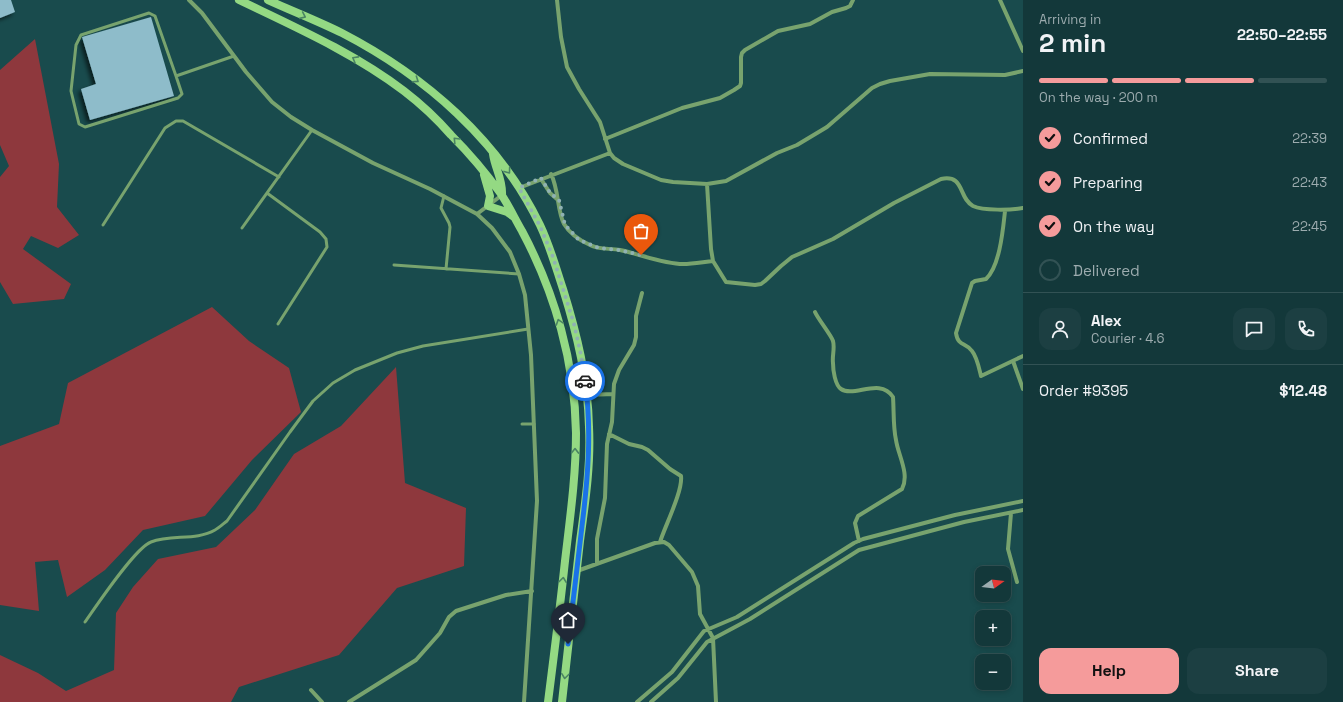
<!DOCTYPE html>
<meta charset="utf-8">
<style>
:root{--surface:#13383a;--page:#1c3f42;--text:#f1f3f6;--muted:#9dacaf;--line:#325254;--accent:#f59b9b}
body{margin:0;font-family:"Space Grotesk",sans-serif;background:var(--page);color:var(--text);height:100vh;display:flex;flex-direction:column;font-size:15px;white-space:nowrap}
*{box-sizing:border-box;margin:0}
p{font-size:13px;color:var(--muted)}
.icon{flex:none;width:22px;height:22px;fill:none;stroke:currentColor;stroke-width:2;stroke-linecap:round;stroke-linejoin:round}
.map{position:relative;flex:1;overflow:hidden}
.details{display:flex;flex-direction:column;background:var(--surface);width:320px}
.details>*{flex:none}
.needle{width:26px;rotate:75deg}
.controls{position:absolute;left:975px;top:566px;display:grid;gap:8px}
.controls a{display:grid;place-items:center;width:36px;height:36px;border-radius:8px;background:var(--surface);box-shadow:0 2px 6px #0003,0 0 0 1px var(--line);font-size:20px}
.pin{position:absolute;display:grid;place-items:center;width:34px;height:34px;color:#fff;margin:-41px -17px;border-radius:50% 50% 50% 0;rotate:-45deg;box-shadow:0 0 4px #0007}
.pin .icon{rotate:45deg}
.courier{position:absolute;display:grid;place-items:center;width:40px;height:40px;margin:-20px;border:3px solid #1a73e8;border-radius:50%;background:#fff;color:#222;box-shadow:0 1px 5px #0007}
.head em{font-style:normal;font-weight:800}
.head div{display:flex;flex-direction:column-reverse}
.head{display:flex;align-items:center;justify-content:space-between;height:68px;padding:0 16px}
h1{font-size:26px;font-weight:800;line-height:30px}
.bar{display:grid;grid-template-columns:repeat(4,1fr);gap:6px 4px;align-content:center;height:48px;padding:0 16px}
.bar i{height:5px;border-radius:3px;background:var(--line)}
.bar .current{background:var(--accent)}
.bar p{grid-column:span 4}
.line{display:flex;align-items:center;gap:10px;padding:0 16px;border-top:1px solid var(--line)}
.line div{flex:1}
.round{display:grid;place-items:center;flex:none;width:42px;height:42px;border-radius:12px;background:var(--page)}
ol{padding:0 16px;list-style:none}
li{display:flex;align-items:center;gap:12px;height:44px}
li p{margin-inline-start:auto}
li .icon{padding:4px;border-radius:50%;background:var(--accent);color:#111;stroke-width:4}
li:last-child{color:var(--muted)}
li i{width:22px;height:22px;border:2px solid var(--line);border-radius:50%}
.button{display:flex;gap:8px;margin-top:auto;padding:8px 16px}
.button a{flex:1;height:46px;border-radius:12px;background:var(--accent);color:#111;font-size:16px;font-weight:800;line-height:46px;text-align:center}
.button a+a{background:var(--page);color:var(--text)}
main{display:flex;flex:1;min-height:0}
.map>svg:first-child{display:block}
.green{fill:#8e383d}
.building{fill:#8ebcca;filter:url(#shadow)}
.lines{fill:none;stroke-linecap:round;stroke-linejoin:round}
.lane{stroke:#78a36e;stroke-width:3}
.street{stroke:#78a36e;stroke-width:4}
.secondary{stroke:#94d983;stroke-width:8}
.oneway{stroke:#4a8463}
.done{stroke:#90b2b3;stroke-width:4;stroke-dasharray:0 7.2}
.route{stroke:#1a73e8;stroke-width:5}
</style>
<main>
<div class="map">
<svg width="1023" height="702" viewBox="0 0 1023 702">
<defs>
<filter id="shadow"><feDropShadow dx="-3" dy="3" stdDeviation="2" flood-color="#0009"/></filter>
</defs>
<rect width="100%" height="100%" fill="#194b4d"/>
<path class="green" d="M35 39 59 164 57 207 79 235 58 248 31 236 23 249 71 284 64 299 13 304 0 282V177L9 166 0 145V70Z
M212 307 249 341 289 368 301 412 252 460 205 516 143 530 105 570 67 597 58 560 35 562 39 611 0 605V446L59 424 68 383Z
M396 367 405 483 466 508 464 566 397 588 339 655 239 687 231 702H0V655L38 673 66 691 114 670 116 613 133 587 158 559 216 547 255 510 294 454 341 426Z"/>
<path class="building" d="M0 0H11L15 12 0 18Z
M151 17 174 96 90 120 81 89 96 84 82 37Z"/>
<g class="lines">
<path class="lane" d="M176 76 155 16 149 13 81 35 76 45 71 91 79 124 85 127 178 98 182 94 176 76 234 56
M267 193 320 232 326 239 327 247 278 324
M444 196 441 208 449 223 450 227 446 269
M103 225 165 128 176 121H183L279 177
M242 228 312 130
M394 265 519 274
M522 424H534
M85 622C97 605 135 548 151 542 171 534 196 541 215 530 219 528 223 524 227 521L290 432 313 401 333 383 355 370 397 353 423 346 528 329"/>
<path class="street" d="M189 0 202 13 246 72 272 102 291 117 312 130 373 163 430 189 477 214 492 228 510 252 519 274 525 295 531 355 537 501 524 702
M557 0 561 37 567 67 579 89 600 122 610 153 614 158 623 164 661 180 673 182 707 184 726 181 777 153 797 145 827 127 872 88 880 84 890 81 930 74 1005 75 1023 71
M1000 0 1023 51
M605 139 682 108 720 98 734 90 740 86 741 83V57L742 53 745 50 778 31 810 24 832 12 846 8 850 6 853 0
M551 174C559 190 557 211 564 224 570 234 581 241 590 245 599 250 610 248 620 250 639 254 664 264 683 264 693 264 703 262 713 261L726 282 755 285 761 284 765 281 781 266 792 257 833 239 894 203 941 179C965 174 958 198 973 206 983 211 1012 210 1023 208
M541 179 550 193 558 200
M707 184 711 249 713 261
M519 188 610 153
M1005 211C1003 229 1000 266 986 279L975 281 972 283 956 333C958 347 966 342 972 351 977 357 979 368 981 376L1023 356
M477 214 502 195
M815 312C818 319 831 335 833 341 835 348 832 356 833 363 833 370 835 385 841 389 854 398 880 377 893 397 894 411 893 427 896 440 898 455 910 474 902 489L858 516 855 523 859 541
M1013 361 1023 389
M587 395 613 394
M609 434 629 444 642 447 648 450 670 469 681 476C683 491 665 526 660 542
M1011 513 1008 549 1017 582
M597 564V539L605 498 607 444 612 422 614 384 619 370 634 345 636 337V316L642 293
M577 571 655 543 664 542 669 545 692 572 698 586 700 614 713 638 716 702
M311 690 322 702
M349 702 416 660 440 633 449 617 456 611 506 595 532 591
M637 702 672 672 704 631 737 617 854 543 863 539 955 515 1023 501
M651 702 678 678 707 642 750 619 859 550 964 522 1023 510"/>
<path class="secondary" d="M239 0C295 27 354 53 404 91 421 104 437 119 451 135 469 153 486 173 501 194 509 206 515 219 522 231 555 293 575 363 576 433 576 476 570 518 565 561 560 608 554 655 548 702
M268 0C292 11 318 21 342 33 425 76 499 140 540 225 550 246 556 268 563 289 577 334 588 379 589 427 591 465 585 504 580 541 574 595 568 648 562 702
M493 154C495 169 503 179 502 195
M484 175 490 196 488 206 507 212 514 217"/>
</g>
<defs><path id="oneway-chevron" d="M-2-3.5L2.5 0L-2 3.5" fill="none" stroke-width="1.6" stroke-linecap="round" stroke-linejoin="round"/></defs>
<g class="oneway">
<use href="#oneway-chevron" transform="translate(303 16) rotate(24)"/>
<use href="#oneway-chevron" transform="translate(355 59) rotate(-151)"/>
<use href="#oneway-chevron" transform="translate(416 80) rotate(34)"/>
<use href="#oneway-chevron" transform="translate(456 140) rotate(-134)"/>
<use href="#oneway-chevron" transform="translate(508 171) rotate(54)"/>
<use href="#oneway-chevron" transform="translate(559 322) rotate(-108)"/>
<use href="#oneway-chevron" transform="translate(575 451) rotate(-89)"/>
<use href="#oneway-chevron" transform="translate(563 580) rotate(-83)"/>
<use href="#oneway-chevron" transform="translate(565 676) rotate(97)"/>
</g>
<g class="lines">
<path class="done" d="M585 381 581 355 574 324 553 257 540 226 519 188 541 178 550 193 559 200 565 225 579 240 599 248 619 250 641 255"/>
<path class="route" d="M568 644C573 605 577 565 582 526 588 478 592 429 585 381"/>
</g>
</svg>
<div class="controls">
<a><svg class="needle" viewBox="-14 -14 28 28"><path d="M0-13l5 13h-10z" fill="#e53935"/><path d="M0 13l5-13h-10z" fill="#9dacaf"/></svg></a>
<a>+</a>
<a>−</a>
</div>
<div class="pin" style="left:641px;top:255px;background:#ea580c"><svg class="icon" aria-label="bag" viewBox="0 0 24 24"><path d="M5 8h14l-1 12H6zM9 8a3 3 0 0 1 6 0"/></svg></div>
<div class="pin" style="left:568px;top:644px;background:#1f2937"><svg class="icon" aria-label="home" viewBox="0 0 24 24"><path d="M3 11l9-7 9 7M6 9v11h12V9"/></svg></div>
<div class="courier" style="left:585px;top:381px"><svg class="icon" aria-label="car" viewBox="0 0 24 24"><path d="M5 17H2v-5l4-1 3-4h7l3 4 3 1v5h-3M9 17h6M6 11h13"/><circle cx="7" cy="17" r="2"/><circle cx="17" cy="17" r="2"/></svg></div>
</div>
<section class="details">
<div class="head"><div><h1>2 min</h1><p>Arriving in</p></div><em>22:50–22:55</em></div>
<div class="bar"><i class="current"></i><i class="current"></i><i class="current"></i><i></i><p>On the way · 200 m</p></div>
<ol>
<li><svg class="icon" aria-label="check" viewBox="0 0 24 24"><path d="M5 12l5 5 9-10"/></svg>Confirmed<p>22:39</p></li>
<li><svg class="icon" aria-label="check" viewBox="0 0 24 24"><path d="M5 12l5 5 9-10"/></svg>Preparing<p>22:43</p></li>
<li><svg class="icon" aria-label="check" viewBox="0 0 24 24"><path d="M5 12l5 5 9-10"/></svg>On the way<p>22:45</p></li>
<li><i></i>Delivered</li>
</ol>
<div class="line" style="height:72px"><a class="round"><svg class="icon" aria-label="person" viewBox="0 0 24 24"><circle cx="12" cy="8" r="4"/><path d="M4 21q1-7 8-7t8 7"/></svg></a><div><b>Alex</b><p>Courier · 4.6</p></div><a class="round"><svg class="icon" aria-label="chat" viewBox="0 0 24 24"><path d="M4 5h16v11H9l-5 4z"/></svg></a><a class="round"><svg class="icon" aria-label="phone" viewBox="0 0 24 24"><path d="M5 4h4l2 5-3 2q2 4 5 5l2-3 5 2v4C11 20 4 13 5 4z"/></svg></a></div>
<div class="line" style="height:52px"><div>Order #9395</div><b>$12.48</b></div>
<div class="button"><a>Help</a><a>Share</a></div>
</section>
</main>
